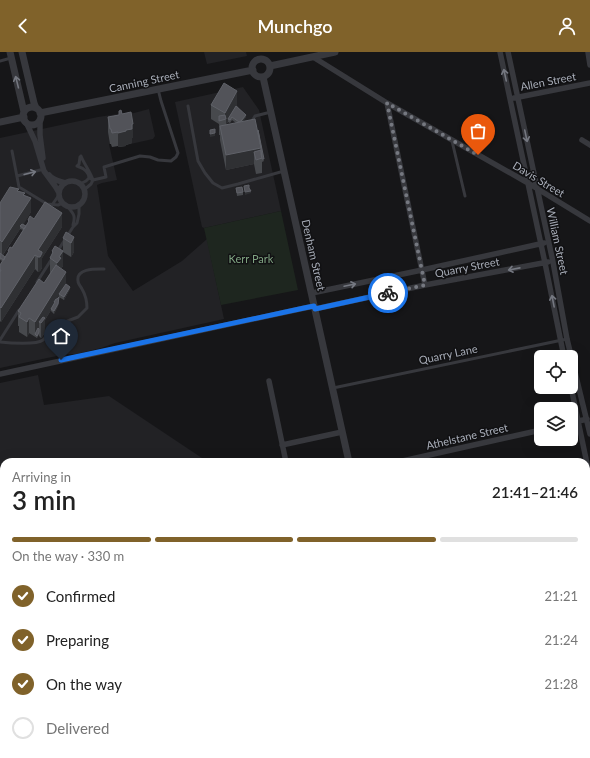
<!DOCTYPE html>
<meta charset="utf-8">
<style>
:root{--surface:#fff;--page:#f6f6f6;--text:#222;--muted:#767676;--line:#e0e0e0;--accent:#80622a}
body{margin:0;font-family:Lato,sans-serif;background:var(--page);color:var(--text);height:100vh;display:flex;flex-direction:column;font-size:15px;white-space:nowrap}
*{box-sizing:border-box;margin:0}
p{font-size:13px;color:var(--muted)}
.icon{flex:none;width:22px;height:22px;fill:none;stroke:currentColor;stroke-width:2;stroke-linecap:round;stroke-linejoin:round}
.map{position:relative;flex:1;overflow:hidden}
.panel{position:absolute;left:0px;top:406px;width:590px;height:300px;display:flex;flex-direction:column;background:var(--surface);border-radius:12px 12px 0 0;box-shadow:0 4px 16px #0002}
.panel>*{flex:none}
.tools{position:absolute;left:534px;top:298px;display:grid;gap:8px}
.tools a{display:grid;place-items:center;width:44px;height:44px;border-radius:6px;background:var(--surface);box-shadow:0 4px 16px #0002;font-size:20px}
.pin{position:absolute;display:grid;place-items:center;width:34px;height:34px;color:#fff;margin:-41px -17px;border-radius:50% 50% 50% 0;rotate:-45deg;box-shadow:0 0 4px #0007}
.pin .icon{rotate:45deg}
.courier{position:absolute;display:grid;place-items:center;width:40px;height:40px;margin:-20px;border:3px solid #1a73e8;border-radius:50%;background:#fff;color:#222;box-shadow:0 1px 5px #0007}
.summary em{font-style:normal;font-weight:600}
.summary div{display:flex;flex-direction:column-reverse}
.summary{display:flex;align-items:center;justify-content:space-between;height:68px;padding:0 12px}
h1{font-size:26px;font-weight:600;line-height:30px}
.bar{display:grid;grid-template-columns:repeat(4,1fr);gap:6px 4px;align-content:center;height:48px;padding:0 12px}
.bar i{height:5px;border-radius:3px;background:var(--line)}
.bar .current{background:var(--accent)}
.bar p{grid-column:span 4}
ol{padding:0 12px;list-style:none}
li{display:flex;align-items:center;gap:12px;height:44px}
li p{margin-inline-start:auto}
li .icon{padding:4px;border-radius:50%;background:var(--accent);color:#fff;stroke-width:4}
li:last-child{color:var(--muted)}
li i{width:22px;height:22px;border:2px solid var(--line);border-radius:50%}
header{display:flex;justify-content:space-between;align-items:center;height:52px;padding:0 12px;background:var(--accent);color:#fff;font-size:18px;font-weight:600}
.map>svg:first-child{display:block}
.built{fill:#222225}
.green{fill:#1e261f}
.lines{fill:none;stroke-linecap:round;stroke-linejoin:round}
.service{stroke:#37383d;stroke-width:3}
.minor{stroke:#37383d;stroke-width:5.5}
.tertiary{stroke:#37383d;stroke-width:7}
.wall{fill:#47494d;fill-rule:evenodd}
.shaded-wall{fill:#2f3033}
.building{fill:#525359;stroke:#5f6168}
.oneway{stroke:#757881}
.done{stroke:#757880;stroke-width:4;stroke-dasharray:0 7.2}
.route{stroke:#1a73e8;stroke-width:5}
.labels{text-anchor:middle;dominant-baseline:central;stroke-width:3;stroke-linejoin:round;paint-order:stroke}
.street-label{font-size:11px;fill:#a8adb8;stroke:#111113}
.park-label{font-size:11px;fill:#7fa381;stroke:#111113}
</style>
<header><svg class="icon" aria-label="back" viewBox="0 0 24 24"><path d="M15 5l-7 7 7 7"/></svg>Munchgo<svg class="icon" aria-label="person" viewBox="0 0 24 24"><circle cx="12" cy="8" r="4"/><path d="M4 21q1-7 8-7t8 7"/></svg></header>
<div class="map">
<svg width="590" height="706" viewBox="0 0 590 706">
<rect width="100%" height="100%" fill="#161618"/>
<path class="built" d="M204 0H246L247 4 207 12Z
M243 35 259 58 281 159 204 176 202 175 175 50Z
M149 57 155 84 153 87 126 93V94L118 95V94L112 95 111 92H109L117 128 102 131 97 133 108 204 133 239 182 209 207 187 224 267 115 291 101 296 77 302H66L0 316V86L98 65 118 62 134 61Z
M38 323 44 353 109 344 208 410H4V490L0 491V331Z"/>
<path class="green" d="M281 159 298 238 221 253 204 176Z
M80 702H167L169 706H79L77 704Z"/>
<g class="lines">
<path class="service" d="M0 9 11 6
M188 54 198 109 205 121 213 131 222 136 238 132 284 119
M252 69 255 64 271 60
M452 89 465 144
M12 99 19 135 47 152 58 153 63 151
M81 104C84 112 90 119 93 128L91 132 84 138
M17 124 44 117
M89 126 93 128 106 125 104 115 140 104 150 105 158 108 171 109 176 105 178 101 161 49 158 37
M80 132 86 129 89 126C89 119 83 116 77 114L79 112 80 105
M52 153 59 143
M67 154C73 161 76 163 73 173
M57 200 73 175 77 171 79 162V152
M37 230 51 208
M0 288 19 258
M0 290C9 291 37 293 43 288 51 281 53 274 64 270
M52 291 53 285 55 281 65 270 78 265 87 256C87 249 86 244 82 237 81 235 78 232 78 229 76 216 96 217 104 217
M333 336 567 287
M467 702 469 706"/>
<path class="minor" d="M500 0 545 211 564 305
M508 0 553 210 567 287 590 382
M588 0 590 13
M313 5 387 51 528 131 590 169
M514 46 590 31
M387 51 425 233
M40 67V83L43 106
M25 68 35 89 44 119 55 134 59 141
M582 88 590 93
M49 123C53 128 59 129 65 131
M59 142a13 13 0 1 1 26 0a13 13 0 1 1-26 0Z
M312 241 422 218 544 191
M315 257 425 233 548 210
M0 322 314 254
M269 329 286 410
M571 335 590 426
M571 371 587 367
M282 393 342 380
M398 410 541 378
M586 472 590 466
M0 500 4 499
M0 629 4 628
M147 702 155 706
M132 706 135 702
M221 706 223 702
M344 706V702
M545 706 547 702"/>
<path class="tertiary" d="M10 0 24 60
M22 0 34 51 36 56
M252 16a9 9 0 1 1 18 0a9 9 0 1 1-18 0Z
M270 14 335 0
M263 25 349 410
M23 64a9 9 0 1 1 18 0a9 9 0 1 1-18 0Z
M40 61 253 18
M0 70 24 65
M475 702 479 706
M61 706 67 702"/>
</g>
<path class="wall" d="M211 53 237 54 246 65 243 69 264 109 262 110V121L256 122 254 112 226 118 220 88V83H219V72L211 67ZM232 68 236 71 226 73 228 70 230 71Z
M119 59 122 62 133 86H132V91L126 93V94L118 95V94L112 95 111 92H110L108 80V65L119 63Z
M236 136 243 140V143L237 144Z
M19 140 25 143 31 160 23 172 26 174 28 171V168L34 167 62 175 42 206V216L40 219 38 220 35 217 1 270 0 269V213L2 209 0 208V151ZM20 177 23 178 12 196 8 199V201L5 205 3 203Z
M74 185V200L71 205 63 200V214L61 217 66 232 70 237 64 248 59 245V248L58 254 54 262 51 259V258L45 268V281L41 286 39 284V282L37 286 29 281 27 285 19 280V274H18V259L44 231 50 221V206L52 203V199H63V186Z"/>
<path class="shaded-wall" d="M237 39V54L229 68 228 67V70L226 73V67L225 68V61Z
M246 63V65L241 73V71Z
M132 72H133V86H132V91L126 93V94L118 95V81L126 78Z
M215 81V84L210 85V82Z
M261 96V107L254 100V112L226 118V103Z
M251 139V141L245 143V140Z
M31 146V160L22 175 20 174V177L2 204V190Z
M62 161V175L42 206V216L40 219 38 220V198Z
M74 185V200L71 205V191Z
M63 199V214L61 217 57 226V211L59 205Z
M35 203V217L1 270V256Z
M66 220V234L59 242V245L51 257V258L45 268V281L41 286V271L39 270V277L35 282V284V270Z
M70 235V237L64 248V245Z
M59 245 58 254 54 262V259Z
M29 266V281L27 285V270Z"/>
<path class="building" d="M224 31 237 39 225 61 211 53Z
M236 54 246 63 241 69 239 70 232 65 230 68 228 67Z
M121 58 122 62 131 60 133 72H132V77L126 78V79L118 81V80L112 81 111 77H110L108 65 119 63V59Z
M225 63 226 67 219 69V64Z
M255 67 261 96 226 103 220 74Z
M215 77V81L210 82V78Z
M258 78 264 107H262L261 102V96Z
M261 98 262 106 256 108 254 100Z
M249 133V136L251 139 245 140 244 134Z
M10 135 19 137 17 139 25 141 23 143 31 146 2 190 0 188V151Z
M242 135 243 140 237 141 236 136Z
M45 150 62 161 38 198 42 200V201L40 205H38L35 203 1 256 0 255V220L1 218H0V213L9 199H8L10 195 12 196 29 169 28 168 30 164 34 167Z
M22 172 26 174 24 177 20 174Z
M66 180 74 185 71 191 63 186Z
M55 194 63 199 59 205 61 206 57 211 50 206 53 200 52 199Z
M0 201 5 205 4 208 0 206Z
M56 213 66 220 35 270 29 266 27 270 19 265 21 261 18 259 39 227 44 231Z
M66 232 70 235 64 245 59 242Z
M59 245 58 252 54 259 51 257 55 250H54L56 247H57Z
M43 265 45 266 41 271 39 270Z
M38 276 39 277V280L37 284 35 282Z"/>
<defs><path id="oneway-shaft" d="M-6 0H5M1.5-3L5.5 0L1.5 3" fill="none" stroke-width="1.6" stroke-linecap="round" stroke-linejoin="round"/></defs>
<g class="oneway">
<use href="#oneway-shaft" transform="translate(505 23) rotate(-102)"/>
<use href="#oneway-shaft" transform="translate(17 30) rotate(-104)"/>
<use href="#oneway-shaft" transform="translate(526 84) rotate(78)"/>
<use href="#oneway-shaft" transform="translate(30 121) rotate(-14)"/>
<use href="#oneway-shaft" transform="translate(514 217) rotate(169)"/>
<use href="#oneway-shaft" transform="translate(350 233) rotate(-12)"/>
<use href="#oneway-shaft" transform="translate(553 249) rotate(-101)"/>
</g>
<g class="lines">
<path class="done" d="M388 241 425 233 387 51 478 103"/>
<path class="route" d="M61 308 304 256 314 254 315 257 388 241"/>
</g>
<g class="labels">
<g class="street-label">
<text transform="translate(144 29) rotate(-12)">Canning Street</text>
<text transform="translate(548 29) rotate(-11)">Allen Street</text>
<text transform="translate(539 127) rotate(31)">Davis Street</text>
<text transform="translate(558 189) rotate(78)">William Street</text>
<text transform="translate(314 203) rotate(77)">Denham Street</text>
<text transform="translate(467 215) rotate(-11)">Quarry Street</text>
<text transform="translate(448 302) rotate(-12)">Quarry Lane</text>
<text transform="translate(467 384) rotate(-13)">Athelstane Street</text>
</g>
<g class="park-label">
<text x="251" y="206">Kerr Park</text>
</g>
</g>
</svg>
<div class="tools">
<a><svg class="icon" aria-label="locate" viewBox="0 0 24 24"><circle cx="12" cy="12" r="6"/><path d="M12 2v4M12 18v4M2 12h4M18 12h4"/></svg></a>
<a><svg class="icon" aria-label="layers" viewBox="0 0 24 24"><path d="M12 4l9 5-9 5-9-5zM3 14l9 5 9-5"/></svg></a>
</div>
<div class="pin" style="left:478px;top:103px;background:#ea580c"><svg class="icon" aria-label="bag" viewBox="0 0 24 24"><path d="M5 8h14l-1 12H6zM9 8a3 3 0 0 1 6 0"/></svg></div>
<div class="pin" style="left:61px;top:308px;background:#1f2937"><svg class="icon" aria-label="home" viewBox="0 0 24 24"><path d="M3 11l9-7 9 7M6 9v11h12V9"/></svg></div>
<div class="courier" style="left:388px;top:241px"><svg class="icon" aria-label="bike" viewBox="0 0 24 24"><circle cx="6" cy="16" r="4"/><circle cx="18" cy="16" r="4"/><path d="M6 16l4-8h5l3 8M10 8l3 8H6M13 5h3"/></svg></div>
<section class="panel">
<div class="summary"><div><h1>3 min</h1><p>Arriving in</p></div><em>21:41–21:46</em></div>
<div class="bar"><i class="current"></i><i class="current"></i><i class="current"></i><i></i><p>On the way · 330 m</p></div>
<ol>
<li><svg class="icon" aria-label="check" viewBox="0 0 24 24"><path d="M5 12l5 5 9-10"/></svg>Confirmed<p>21:21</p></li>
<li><svg class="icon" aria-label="check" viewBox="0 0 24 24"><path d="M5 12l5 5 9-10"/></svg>Preparing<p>21:24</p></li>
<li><svg class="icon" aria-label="check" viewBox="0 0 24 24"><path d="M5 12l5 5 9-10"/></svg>On the way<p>21:28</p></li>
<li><i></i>Delivered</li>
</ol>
</section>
</div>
